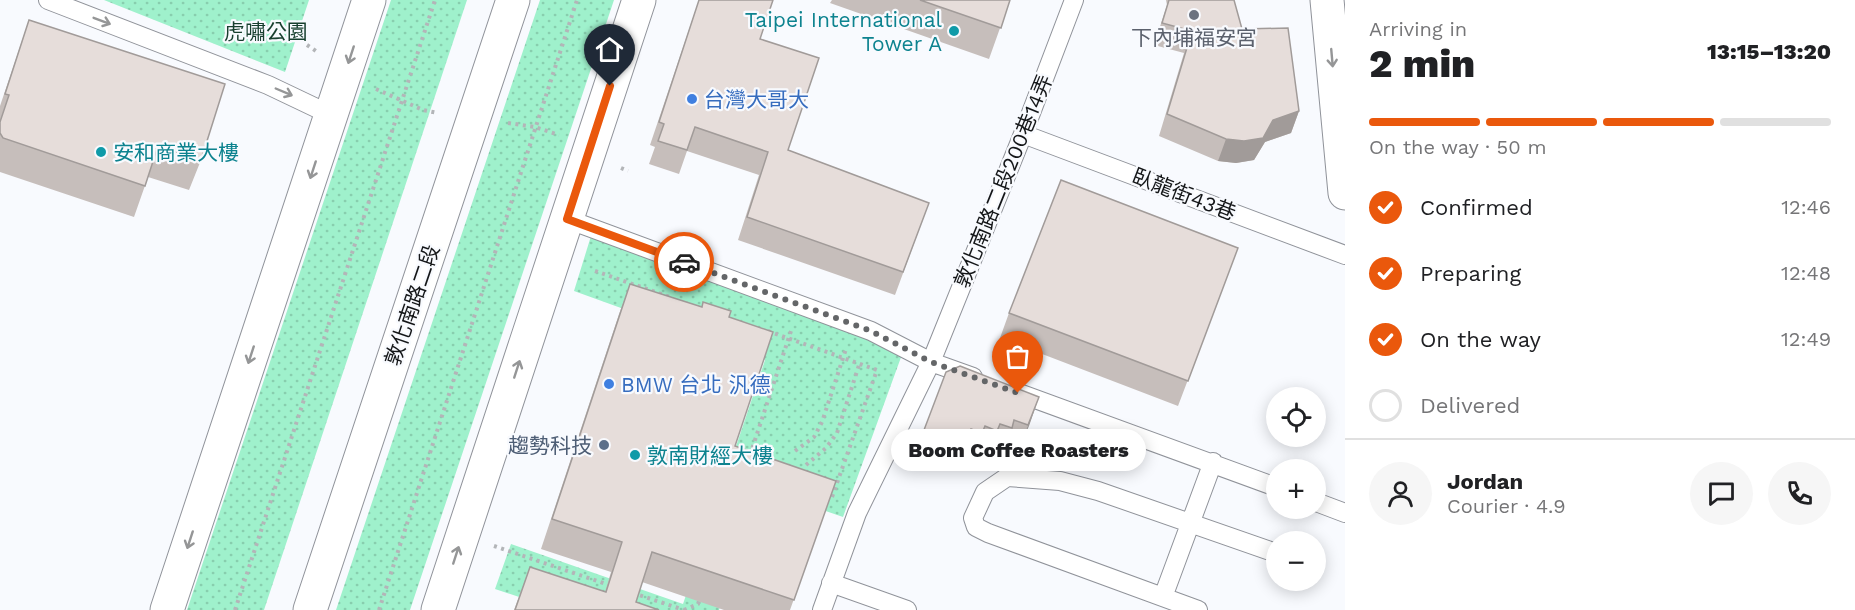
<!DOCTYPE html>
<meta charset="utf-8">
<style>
:root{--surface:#fff;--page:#f6f6f6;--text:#202124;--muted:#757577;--line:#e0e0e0;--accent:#ea580c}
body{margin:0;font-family:"Work Sans","Noto Sans TC",sans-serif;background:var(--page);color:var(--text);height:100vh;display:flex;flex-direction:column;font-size:22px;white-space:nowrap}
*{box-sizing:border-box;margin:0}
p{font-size:20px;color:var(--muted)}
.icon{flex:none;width:33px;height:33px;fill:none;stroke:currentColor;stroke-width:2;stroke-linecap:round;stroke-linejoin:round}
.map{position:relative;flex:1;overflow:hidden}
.drawer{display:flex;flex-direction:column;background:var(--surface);width:510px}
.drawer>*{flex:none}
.buttons{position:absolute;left:1266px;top:387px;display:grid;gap:12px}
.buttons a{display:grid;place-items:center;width:60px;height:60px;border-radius:50%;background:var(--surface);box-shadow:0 3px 15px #0003;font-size:30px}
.pin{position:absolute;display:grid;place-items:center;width:51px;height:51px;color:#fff;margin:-62px -26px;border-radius:50% 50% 50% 0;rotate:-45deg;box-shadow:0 0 6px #0007}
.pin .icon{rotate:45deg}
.courier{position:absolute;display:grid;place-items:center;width:60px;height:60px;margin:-30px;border:4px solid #ea580c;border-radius:50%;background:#fff;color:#222;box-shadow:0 2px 8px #0007}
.bubble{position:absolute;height:42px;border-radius:21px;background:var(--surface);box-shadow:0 3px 15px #0003;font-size:20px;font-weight:800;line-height:42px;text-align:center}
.headline em{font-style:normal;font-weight:800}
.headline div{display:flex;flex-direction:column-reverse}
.headline{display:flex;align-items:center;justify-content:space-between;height:102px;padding:0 24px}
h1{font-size:39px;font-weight:800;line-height:45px}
.bar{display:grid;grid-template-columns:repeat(4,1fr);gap:9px 6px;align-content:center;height:72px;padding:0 24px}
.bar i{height:8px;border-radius:4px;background:var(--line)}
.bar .selected{background:var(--accent)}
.bar p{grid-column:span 4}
.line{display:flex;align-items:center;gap:15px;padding:0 24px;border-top:2px solid var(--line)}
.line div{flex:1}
.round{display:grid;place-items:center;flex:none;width:63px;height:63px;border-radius:32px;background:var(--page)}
ol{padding:0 24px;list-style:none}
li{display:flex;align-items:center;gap:18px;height:66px}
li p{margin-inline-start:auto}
li .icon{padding:6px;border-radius:50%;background:var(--accent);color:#fff;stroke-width:4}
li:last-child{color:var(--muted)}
li i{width:33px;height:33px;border:3px solid var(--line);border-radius:50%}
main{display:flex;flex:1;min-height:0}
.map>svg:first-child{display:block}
.green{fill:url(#green-dots)}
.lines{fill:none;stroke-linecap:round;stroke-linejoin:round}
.lane-casing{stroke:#90939a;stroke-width:20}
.street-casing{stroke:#90939a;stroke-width:35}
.secondary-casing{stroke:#90939a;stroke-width:35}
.path{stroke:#b3b5b8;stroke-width:4;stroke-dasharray:3 4.5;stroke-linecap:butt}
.lane{stroke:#fff;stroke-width:18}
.street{stroke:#fff;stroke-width:33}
.secondary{stroke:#fff;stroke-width:33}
.wall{fill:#c6bebb}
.shaded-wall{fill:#a19b99}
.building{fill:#e6ddda;stroke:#a19b99;stroke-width:1.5}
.oneway{stroke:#959697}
.done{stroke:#646668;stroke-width:6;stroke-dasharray:0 10.8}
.route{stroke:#ea580c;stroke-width:8}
.worship-dot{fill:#6b7280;stroke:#f8fafe;stroke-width:2}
.culture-dot{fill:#0f9aa8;stroke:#f8fafe;stroke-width:2}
.shop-dot{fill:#3f7fe0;stroke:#f8fafe;stroke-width:2}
.service-dot{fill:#5c6f8a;stroke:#f8fafe;stroke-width:2}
.labels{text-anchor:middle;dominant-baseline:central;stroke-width:4.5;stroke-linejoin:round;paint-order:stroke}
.culture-label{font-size:21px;fill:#0d838f;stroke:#f8fafe;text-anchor:start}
.park-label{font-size:21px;fill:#173f2e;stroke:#f8fafe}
.worship-label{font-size:21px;fill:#5b616d;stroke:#f8fafe}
.shop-label{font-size:21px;fill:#366cbe;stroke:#f8fafe;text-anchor:start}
.street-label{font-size:21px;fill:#141618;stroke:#f8fafe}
.service-label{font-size:21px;fill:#4e5e75;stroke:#f8fafe;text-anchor:end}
</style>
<main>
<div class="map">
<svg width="1345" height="610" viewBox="0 0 1345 610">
<defs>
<pattern id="green-dots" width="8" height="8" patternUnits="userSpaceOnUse" patternTransform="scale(1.5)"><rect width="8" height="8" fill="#9ff1cc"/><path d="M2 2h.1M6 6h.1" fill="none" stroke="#88ceae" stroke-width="1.8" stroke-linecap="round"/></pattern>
</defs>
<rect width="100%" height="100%" fill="#f8fafe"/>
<path class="green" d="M104 0H309L285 72Z
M391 0H467L264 610H187Z
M540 0H614L410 610H336Z
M591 236 904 349 843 517 762 489 719 610H558L495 589 511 544 683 604 765 360 574 291Z"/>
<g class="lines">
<g class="lane-casing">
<path id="lane" d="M48 0 268 85 331 115
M1023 134 1345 255
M567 219 871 331 931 362 973 377
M1016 392 1276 487
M1316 502 1345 513
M831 583 907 610
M1163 597 1213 462
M822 610 857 513 931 362 1023 134 1074 0
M1198 610 988 533 976 527 973 518 985 492 1007 477 1060 481 1098 491 1276 553"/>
</g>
<g class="street-casing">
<path id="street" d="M1327 0 1345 193"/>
</g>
<g class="secondary-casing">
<path id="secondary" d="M167 610 369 0
M310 610 513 0
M438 610 639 0"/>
</g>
<path class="path" d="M307 45 316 51
M376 89 423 110 438 113
M508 123 535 127 559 135
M621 168 628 171
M595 271 670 297
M768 331 877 370 831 500
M795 451 814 437 822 422 846 349
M750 455 791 331
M806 465 826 448 837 433 860 362
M494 546 612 586
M633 593 684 610
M235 610 435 0
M379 610 577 0
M684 610 698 604 700 598"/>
<use href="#lane" class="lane"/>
<use href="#street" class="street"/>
<use href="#secondary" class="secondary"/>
</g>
<path class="wall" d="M699 0H773L760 39 788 150 929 203 895 295 738 240 759 175 687 151 679 174 649 164 655 147 650 145Z
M832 0H1010L989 59 830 3Z
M1166 0H1234L1242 29 1299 111 1291 133 1265 142 1254 160 1236 163 1218 161 1159 136 1184 53 1154 45 1167 5Z
M29 20 201 160 189 190 148 177 134 217 0 172V106Z
M1238 248 1178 406 1000 338 1009 313Z
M630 284 729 317 735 446 836 481 790 610H724L642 582 636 602 659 610H514L530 567 605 592 611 572 541 549 619 314Z
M1039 397 1017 454 1004 449 1001 457 990 453 987 459 975 454 971 462 960 458 957 465 945 460 942 469 914 459 924 430Z"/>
<path class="shaded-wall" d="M1299 111 1291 133 1265 142 1254 160 1236 163 1218 161 1226 139 1273 120Z
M1039 397 1029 426 1017 454 1028 425Z
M985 426 975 454 971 462 982 433Z"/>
<path class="building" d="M699 0H773L760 39 819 58 788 150 929 203 903 272 747 217 768 152 695 127 687 150 658 141 664 124 659 122Z
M920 0H1010L1001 28Z
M1169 0H1234L1242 29 1288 28 1299 111 1273 120 1263 138 1244 141 1226 139 1167 114 1192 31 1162 23Z
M29 20 225 84 201 160 158 146 145 186 3 138 0 133V122L9 95 5 94Z
M1061 180 1238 248 1188 381 1009 313Z
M630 284 702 307 703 302 731 311 729 317 773 332 735 446 836 481 794 600 652 552 636 602 659 610H515L530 567 606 592 622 542 552 519Z
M960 366 1039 397 1028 425 1014 420 1012 428 1000 424 997 431 985 426 982 433 971 429 968 436 956 431 952 441 924 430 946 372Z"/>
<defs><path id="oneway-shaft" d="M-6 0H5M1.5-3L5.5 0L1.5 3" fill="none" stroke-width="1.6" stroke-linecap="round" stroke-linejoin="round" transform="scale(1.5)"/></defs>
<g class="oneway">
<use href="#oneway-shaft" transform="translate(102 21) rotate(21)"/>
<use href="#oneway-shaft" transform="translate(351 55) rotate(108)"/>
<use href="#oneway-shaft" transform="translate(1332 58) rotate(85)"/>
<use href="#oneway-shaft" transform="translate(284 92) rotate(23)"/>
<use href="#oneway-shaft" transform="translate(313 170) rotate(108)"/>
<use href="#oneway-shaft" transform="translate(251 355) rotate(108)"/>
<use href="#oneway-shaft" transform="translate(517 369) rotate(-72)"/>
<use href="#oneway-shaft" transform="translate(190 540) rotate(108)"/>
<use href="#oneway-shaft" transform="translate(456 555) rotate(-72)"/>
</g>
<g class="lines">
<path class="done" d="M684 262 871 331 931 362 1018 393"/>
<path class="route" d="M610 86 567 219 684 262"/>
</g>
<circle class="worship-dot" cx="1194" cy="15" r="6"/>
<g class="culture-dot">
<circle cx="954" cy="31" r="6"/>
<circle cx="101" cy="152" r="6"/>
<circle cx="635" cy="455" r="6"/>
</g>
<g class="shop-dot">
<circle cx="692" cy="99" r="6"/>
<circle cx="609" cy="384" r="6"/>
</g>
<circle class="service-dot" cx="604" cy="445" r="6"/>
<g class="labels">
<g class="culture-label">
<text x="942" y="19" text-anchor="end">Taipei International<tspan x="942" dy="24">Tower A</tspan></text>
<text x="113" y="152">安和商業大樓</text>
<text x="647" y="455">敦南財經大樓</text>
</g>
<g class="park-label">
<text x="266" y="31">虎嘯公園</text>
</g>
<g class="worship-label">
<text x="1194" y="37">下內埔福安宮</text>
</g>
<g class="shop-label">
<text x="704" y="99">台灣大哥大</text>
<text x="621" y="384">BMW 台北 汎德</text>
</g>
<g class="street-label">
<text transform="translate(1003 181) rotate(-68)">敦化南路二段200巷14弄</text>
<text transform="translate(1184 194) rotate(21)">臥龍街43巷</text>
<text transform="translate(412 305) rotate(-71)">敦化南路二段</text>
</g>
<g class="service-label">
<text x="592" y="445">趨勢科技</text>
</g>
</g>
</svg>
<div class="buttons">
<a><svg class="icon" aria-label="locate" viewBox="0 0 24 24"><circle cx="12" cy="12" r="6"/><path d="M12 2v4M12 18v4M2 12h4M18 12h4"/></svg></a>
<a>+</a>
<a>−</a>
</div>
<div class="pin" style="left:1018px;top:393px;background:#ea580c"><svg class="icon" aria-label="bag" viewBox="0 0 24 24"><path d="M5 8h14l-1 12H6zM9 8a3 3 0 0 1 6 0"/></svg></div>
<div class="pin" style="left:610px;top:86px;background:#1f2937"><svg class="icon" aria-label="home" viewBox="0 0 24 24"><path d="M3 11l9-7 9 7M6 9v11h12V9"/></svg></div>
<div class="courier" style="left:684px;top:262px"><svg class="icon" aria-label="car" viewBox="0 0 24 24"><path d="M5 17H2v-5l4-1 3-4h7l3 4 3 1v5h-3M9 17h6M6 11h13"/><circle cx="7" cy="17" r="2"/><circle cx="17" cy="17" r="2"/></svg></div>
<div class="bubble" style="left:891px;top:429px;width:255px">Boom Coffee Roasters</div>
</div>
<section class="drawer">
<div class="headline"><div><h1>2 min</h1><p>Arriving in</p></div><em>13:15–13:20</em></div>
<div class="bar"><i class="selected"></i><i class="selected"></i><i class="selected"></i><i></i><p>On the way · 50 m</p></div>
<ol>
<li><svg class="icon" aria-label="check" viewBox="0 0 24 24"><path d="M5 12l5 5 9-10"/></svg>Confirmed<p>12:46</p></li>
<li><svg class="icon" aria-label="check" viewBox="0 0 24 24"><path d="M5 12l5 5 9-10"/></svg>Preparing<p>12:48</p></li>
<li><svg class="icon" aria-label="check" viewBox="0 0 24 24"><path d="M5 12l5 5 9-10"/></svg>On the way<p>12:49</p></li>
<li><i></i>Delivered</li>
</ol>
<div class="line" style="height:108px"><a class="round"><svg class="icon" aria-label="person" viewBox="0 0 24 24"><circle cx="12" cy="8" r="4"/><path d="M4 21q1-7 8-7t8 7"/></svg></a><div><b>Jordan</b><p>Courier · 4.9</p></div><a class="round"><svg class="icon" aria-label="chat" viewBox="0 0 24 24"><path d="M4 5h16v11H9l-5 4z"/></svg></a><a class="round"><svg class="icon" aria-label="phone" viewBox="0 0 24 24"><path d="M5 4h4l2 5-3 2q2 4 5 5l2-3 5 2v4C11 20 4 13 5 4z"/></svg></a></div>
</section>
</main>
